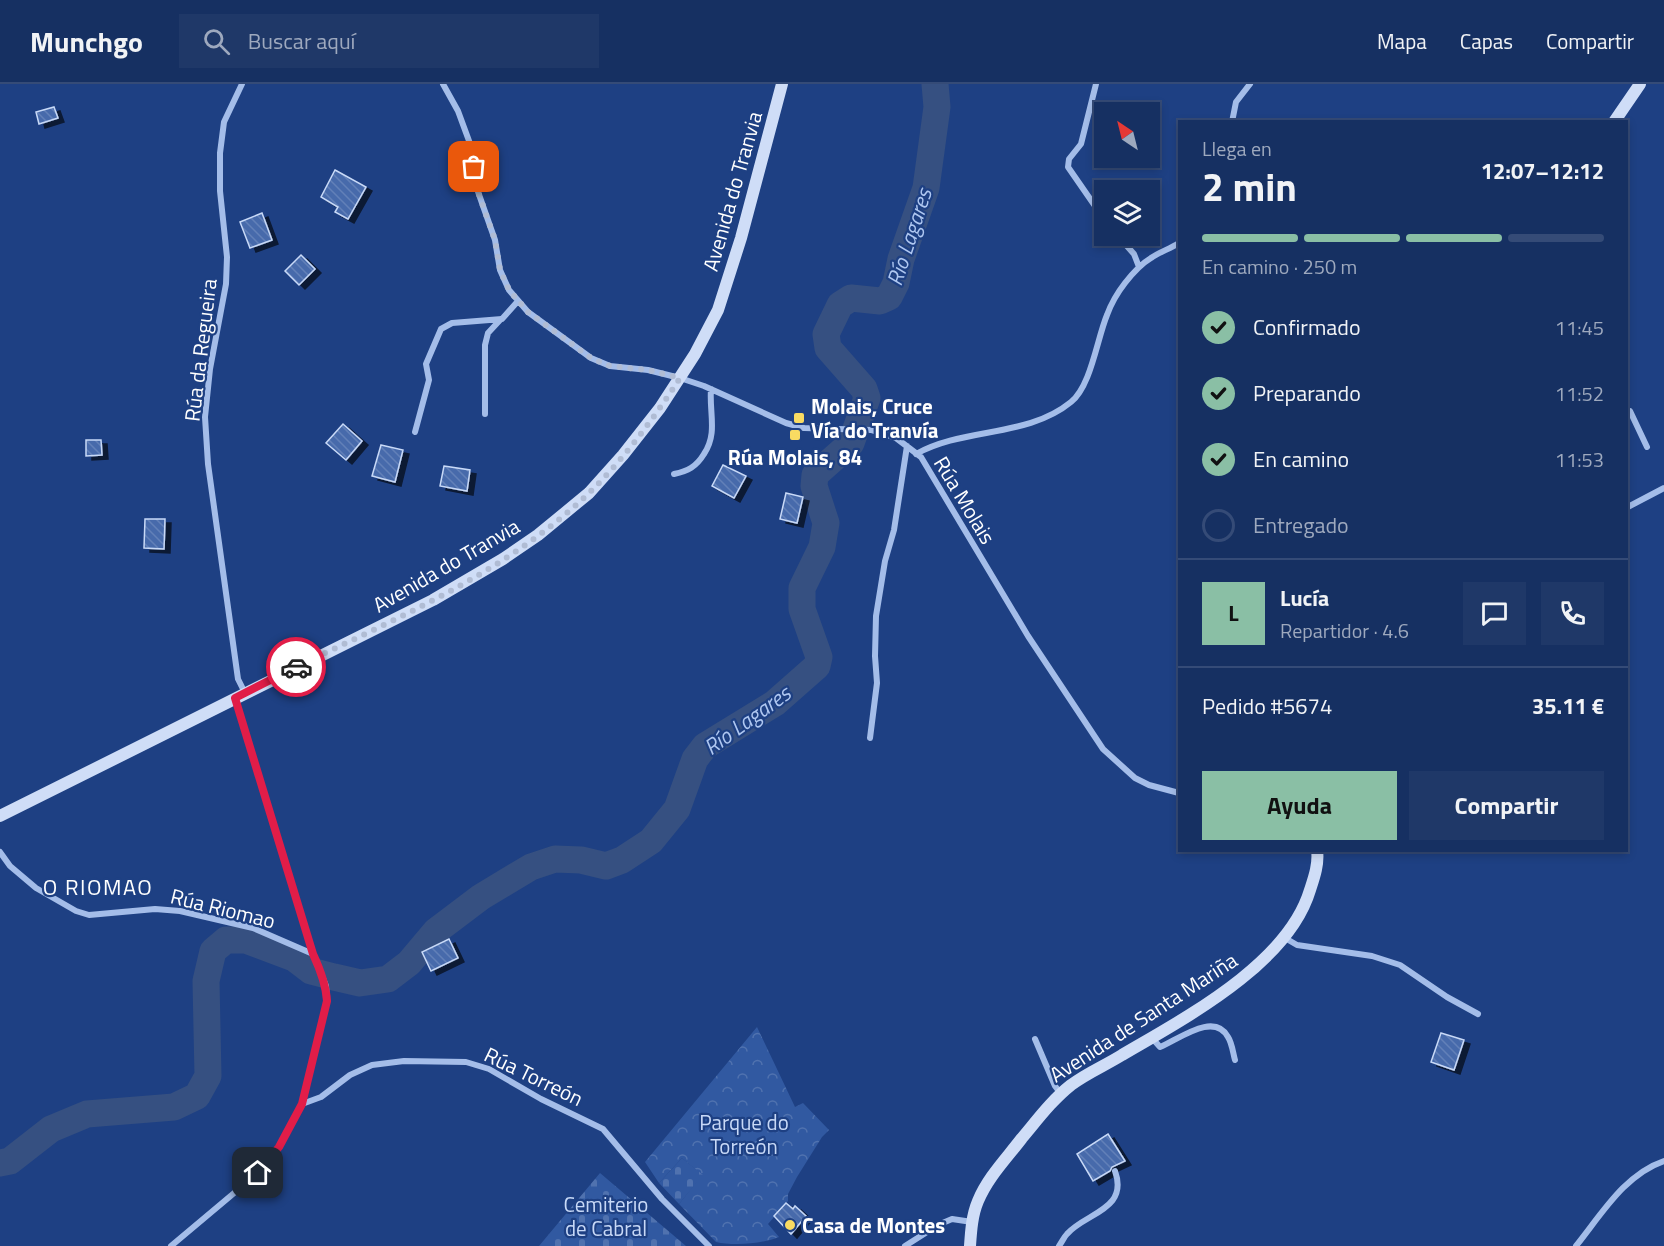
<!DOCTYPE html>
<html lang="es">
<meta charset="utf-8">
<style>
:root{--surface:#163062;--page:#1f3868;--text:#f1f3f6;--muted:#9ea9be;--line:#354b77;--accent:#8abfa5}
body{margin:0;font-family:"Titillium Web",sans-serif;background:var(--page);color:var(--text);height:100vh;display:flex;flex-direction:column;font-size:22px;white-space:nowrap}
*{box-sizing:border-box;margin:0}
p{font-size:20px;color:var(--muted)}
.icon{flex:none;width:33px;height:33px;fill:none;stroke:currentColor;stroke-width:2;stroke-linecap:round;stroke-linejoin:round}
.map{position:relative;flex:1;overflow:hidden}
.details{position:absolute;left:1178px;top:36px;width:450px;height:732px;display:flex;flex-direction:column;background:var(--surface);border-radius:0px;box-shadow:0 3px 9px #0003,0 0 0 2px var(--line)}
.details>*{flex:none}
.needle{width:39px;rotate:325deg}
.controls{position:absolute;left:1094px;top:18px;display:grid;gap:12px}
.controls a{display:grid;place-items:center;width:66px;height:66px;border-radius:0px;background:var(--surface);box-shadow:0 3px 9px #0003,0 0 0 2px var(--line);font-size:30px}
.pin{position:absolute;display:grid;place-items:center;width:51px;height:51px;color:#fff;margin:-26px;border-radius:12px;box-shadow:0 3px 9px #0006}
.courier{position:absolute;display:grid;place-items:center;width:60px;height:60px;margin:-30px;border:4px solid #e11d48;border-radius:50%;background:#fff;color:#222;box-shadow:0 2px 8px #0007}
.head em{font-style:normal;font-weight:700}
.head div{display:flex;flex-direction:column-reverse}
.head{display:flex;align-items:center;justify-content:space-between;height:102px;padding:0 24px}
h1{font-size:39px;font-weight:700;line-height:45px}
.bar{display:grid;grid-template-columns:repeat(4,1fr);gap:9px 6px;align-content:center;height:72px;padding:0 24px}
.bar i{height:8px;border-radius:4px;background:var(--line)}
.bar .on{background:var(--accent)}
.bar p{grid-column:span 4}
.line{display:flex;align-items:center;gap:15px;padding:0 24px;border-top:2px solid var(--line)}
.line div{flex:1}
.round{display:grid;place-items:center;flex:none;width:63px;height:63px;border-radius:0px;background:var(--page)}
ol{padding:0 24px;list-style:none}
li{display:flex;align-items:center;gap:18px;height:66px}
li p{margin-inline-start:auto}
li .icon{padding:6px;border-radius:50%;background:var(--accent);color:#111;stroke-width:4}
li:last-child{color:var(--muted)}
li i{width:33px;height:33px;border:3px solid var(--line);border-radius:50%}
.primary-button{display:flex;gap:12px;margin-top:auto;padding:12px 24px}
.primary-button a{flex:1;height:69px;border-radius:0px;background:var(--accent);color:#111;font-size:24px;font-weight:700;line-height:69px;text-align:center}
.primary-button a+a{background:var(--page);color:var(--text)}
header{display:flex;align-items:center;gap:36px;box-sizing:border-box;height:84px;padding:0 30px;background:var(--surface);border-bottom:2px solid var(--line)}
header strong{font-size:28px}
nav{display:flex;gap:33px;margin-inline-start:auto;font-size:21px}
.search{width:420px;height:54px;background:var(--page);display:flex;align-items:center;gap:15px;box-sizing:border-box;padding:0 21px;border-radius:0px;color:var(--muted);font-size:22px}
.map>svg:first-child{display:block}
.forest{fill:url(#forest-crowns)}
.cemetery{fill:url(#cemetery-stones)}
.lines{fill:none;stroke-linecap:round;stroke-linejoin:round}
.river{stroke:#365081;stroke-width:27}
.building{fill:url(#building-back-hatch);stroke:#c8d9f7;stroke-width:1.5;filter:url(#shadow)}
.street{stroke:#a4bde9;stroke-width:6}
.secondary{stroke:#cfddf7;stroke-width:12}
.done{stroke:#b0bcd4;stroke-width:6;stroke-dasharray:0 10.8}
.route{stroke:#e11d48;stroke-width:8}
.poi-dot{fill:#f9db62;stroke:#1e4083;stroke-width:2}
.labels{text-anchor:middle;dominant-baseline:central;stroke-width:4.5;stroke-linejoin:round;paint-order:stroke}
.street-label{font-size:21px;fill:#fff;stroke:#1e4083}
.poi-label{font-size:21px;font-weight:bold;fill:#fff;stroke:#1e4083;text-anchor:start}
.park-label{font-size:21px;fill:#c8d9f7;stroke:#1e4083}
.water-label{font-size:22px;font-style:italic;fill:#afc7f1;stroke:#1e4083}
.neighbourhood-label{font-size:22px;letter-spacing:1.5px;fill:#fff;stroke:#1e4083}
</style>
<header>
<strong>Munchgo</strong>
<div class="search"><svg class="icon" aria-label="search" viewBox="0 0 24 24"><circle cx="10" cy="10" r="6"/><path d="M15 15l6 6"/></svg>Buscar aquí</div>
<nav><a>Mapa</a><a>Capas</a><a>Compartir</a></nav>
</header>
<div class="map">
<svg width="1664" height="1162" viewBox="0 0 1664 1162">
<defs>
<pattern id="forest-crowns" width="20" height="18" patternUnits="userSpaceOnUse" patternTransform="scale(1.5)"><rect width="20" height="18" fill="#3159a1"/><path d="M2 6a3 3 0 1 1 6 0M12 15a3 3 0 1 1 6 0" fill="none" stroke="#5072af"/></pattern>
<pattern id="cemetery-stones" width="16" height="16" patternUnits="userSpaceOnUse" patternTransform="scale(1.5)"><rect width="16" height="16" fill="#3159a1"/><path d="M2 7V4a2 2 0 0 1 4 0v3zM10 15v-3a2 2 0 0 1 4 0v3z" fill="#5072af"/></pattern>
<pattern id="building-back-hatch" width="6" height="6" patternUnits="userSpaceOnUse" patternTransform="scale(1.5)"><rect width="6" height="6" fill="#466aab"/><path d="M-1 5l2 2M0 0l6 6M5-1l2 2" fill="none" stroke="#6280b8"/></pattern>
<filter id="shadow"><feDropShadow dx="6" dy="4" stdDeviation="0" flood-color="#0009"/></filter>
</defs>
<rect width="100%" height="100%" fill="#1e4083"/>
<path class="forest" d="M757 943 795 1023 803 1019 829 1046 822 1053 797 1093 788 1110V1117L768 1140 779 1153C761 1160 734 1162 716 1158L679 1120 702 1091 682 1074 659 1099 645 1078Z"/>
<path class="cemetery" d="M682 1074 703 1091 679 1120 659 1099Z
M600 1089 686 1162H539Z"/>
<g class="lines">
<path class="river" d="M0 1079 10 1077 51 1045 87 1030 174 1023 197 1012 208 992 206 897 213 867 226 856H246L294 874 311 887 334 893 360 899 388 895 409 879 436 847 481 813 531 783 555 775 581 776 606 782 622 776 651 757 677 725 695 675 705 662 775 619 817 582 819 573 802 525V504L822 463 826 439 814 402 815 391 851 359 867 314 864 305 828 264 826 250 840 221 851 214 880 217 889 213 896 199 901 175 926 104 937 23 935 0"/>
</g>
<path class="building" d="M54 23 58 34 39 40 36 28Z
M335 86 366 103 348 135 335 128 338 123 321 113Z
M262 129 272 156 250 164 240 138Z
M301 171 315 185 299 201 285 187Z
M343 340 362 357 346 376 326 359Z
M86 356H101L102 371 86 372Z
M381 361 403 366 395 398 372 392Z
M723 381 746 392 734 414 712 402Z
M444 382 470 386 467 407 440 402Z
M786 409 803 413 797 439 780 435Z
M145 435H165L164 465 144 464Z
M449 855 458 874 431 887 422 868Z
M1441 949 1464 956 1454 986 1431 978Z
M1108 1050 1125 1077 1112 1083 1110 1087 1093 1097 1077 1070Z
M786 1119 793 1125 795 1122 806 1132 791 1150 774 1132Z"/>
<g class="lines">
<path class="street" d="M242 0 224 38 220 69V107L227 173 226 200 210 285 205 333 208 380 238 595 245 609
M443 0 458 27 472 65 476 102 495 156 500 186 509 206 528 228 591 274 610 282 648 286 680 294 704 302 786 339 804 344 871 346 896 354 921 373 1028 552 1103 665 1135 694 1149 701 1179 709
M1096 0 1081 60 1069 75 1068 83 1104 135
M1232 38 1236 18 1250 0
M1118 152 1134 170 1139 183
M1626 328 1630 327 1647 363
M485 330V261L488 249 501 235
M415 348 429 296 426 280 441 245 452 239 502 235 518 217
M916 370C964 343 1027 354 1071 318 1091 302 1097 255 1107 231 1111 220 1118 208 1125 199 1132 190 1141 180 1151 174 1159 168 1170 165 1179 159
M674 390C688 387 696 383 704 370 718 349 709 329 711 305
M1626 424 1664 404
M870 654 877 599 875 572 876 532 885 477 894 446 907 362
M0 768 10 782 36 804 76 827 89 831 155 825 180 827 253 844 313 870
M1285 854 1297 861 1372 872 1400 881 1447 913 1478 930
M1152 954 1160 963C1178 956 1214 927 1228 953 1232 959 1233 969 1235 976
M1035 955 1055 1002 1061 1010
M302 1020 321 1013 350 991 372 981 404 977 466 978 489 985 541 1015 603 1045 662 1115 709 1162
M171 1162 258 1089 279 1063 302 1020 327 917 326 902 313 870 235 614
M905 1162 938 1141 952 1135 972 1138
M1059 1162C1062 1158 1064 1153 1067 1150 1085 1129 1129 1126 1115 1087
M1576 1162C1601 1131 1625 1090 1664 1077"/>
<path class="secondary" d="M1614 38 1640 0
M0 732 433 516 503 475 538 451 589 409 623 371 660 324 695 270 718 226 741 154 782 0
M970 1162C971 1147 972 1131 978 1117 988 1093 1006 1075 1022 1054 1038 1035 1052 1016 1071 1001 1087 989 1106 981 1122 971 1185 934 1288 880 1310 806 1314 794 1319 780 1317 766"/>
</g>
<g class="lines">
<path class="done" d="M296 583C397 534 508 488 590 408 624 375 654 334 680 294L648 286 610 282 591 274 528 228 509 206 500 186 495 156 476 102 474 83"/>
<path class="route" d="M258 1089 279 1063 302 1020 327 917C326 900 320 885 313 870L235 614 296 583"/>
</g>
<g class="poi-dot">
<rect x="793" y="328" width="12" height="12" rx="3"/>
<rect x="789" y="345" width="12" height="12" rx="3"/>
<circle cx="790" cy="1141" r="6"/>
</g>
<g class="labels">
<g class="street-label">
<text transform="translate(732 107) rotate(-74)">Avenida do Tranvia</text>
<text transform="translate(200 266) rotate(-83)">Rúa da Regueira</text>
<text transform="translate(965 416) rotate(59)">Rúa Molais</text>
<text transform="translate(446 481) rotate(-30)">Avenida do Tranvia</text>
<text transform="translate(223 824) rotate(14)">Rúa Riomao</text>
<text transform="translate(1143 933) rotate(-33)">Avenida de Santa Mariña</text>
<text transform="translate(534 992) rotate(26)">Rúa Torreón</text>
</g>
<g class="poi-label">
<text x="811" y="322">Molais, Cruce<tspan x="811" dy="24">Vía do Tranvía</tspan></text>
<text x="795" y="373" text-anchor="middle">Rúa Molais, 84</text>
<text x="802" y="1141">Casa de Montes</text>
</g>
<g class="park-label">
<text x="744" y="1038">Parque do<tspan x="744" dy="24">Torreón</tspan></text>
<text x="606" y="1120">Cemiterio<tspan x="606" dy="24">de Cabral</tspan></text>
</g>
<g class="water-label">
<text transform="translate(909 153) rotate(-72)">Río Lagares</text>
<text transform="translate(747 636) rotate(-36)">Río Lagares</text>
</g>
<g class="neighbourhood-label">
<text x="98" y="803">O RIOMAO</text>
</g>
</g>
</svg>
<div class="controls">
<a><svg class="needle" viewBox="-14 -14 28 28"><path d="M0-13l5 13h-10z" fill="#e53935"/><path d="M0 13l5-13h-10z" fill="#9ea9be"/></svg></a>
<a><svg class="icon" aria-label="layers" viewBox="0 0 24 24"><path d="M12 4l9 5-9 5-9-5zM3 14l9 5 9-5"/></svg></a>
</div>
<div class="pin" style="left:474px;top:83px;background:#ea580c"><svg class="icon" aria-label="bag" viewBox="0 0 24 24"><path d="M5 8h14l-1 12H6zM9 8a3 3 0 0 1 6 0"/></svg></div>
<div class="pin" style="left:258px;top:1089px;background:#1f2937"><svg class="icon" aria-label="home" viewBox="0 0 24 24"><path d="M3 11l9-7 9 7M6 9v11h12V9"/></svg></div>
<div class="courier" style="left:296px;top:583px"><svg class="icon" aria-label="car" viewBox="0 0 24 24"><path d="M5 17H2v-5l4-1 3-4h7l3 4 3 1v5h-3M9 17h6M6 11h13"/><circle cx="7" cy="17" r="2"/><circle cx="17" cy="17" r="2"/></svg></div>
<section class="details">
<div class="head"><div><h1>2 min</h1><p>Llega en</p></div><em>12:07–12:12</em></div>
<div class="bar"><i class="on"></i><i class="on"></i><i class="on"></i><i></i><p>En camino · 250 m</p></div>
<ol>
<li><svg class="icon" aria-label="check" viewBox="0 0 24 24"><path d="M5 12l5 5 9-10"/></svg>Confirmado<p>11:45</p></li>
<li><svg class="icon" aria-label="check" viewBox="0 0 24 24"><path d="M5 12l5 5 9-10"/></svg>Preparando<p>11:52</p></li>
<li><svg class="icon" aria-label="check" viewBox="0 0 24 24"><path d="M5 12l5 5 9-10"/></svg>En camino<p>11:53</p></li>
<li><i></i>Entregado</li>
</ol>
<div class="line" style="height:108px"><b class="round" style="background:var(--accent);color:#111">L</b><div><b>Lucía</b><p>Repartidor · 4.6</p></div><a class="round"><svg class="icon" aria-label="chat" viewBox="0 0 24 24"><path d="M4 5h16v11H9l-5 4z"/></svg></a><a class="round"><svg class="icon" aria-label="phone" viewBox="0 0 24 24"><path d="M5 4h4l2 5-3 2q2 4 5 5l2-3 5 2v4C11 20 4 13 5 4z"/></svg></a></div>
<div class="line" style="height:78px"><div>Pedido #5674</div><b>35.11 €</b></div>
<div class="primary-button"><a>Ayuda</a><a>Compartir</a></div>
</section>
</div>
